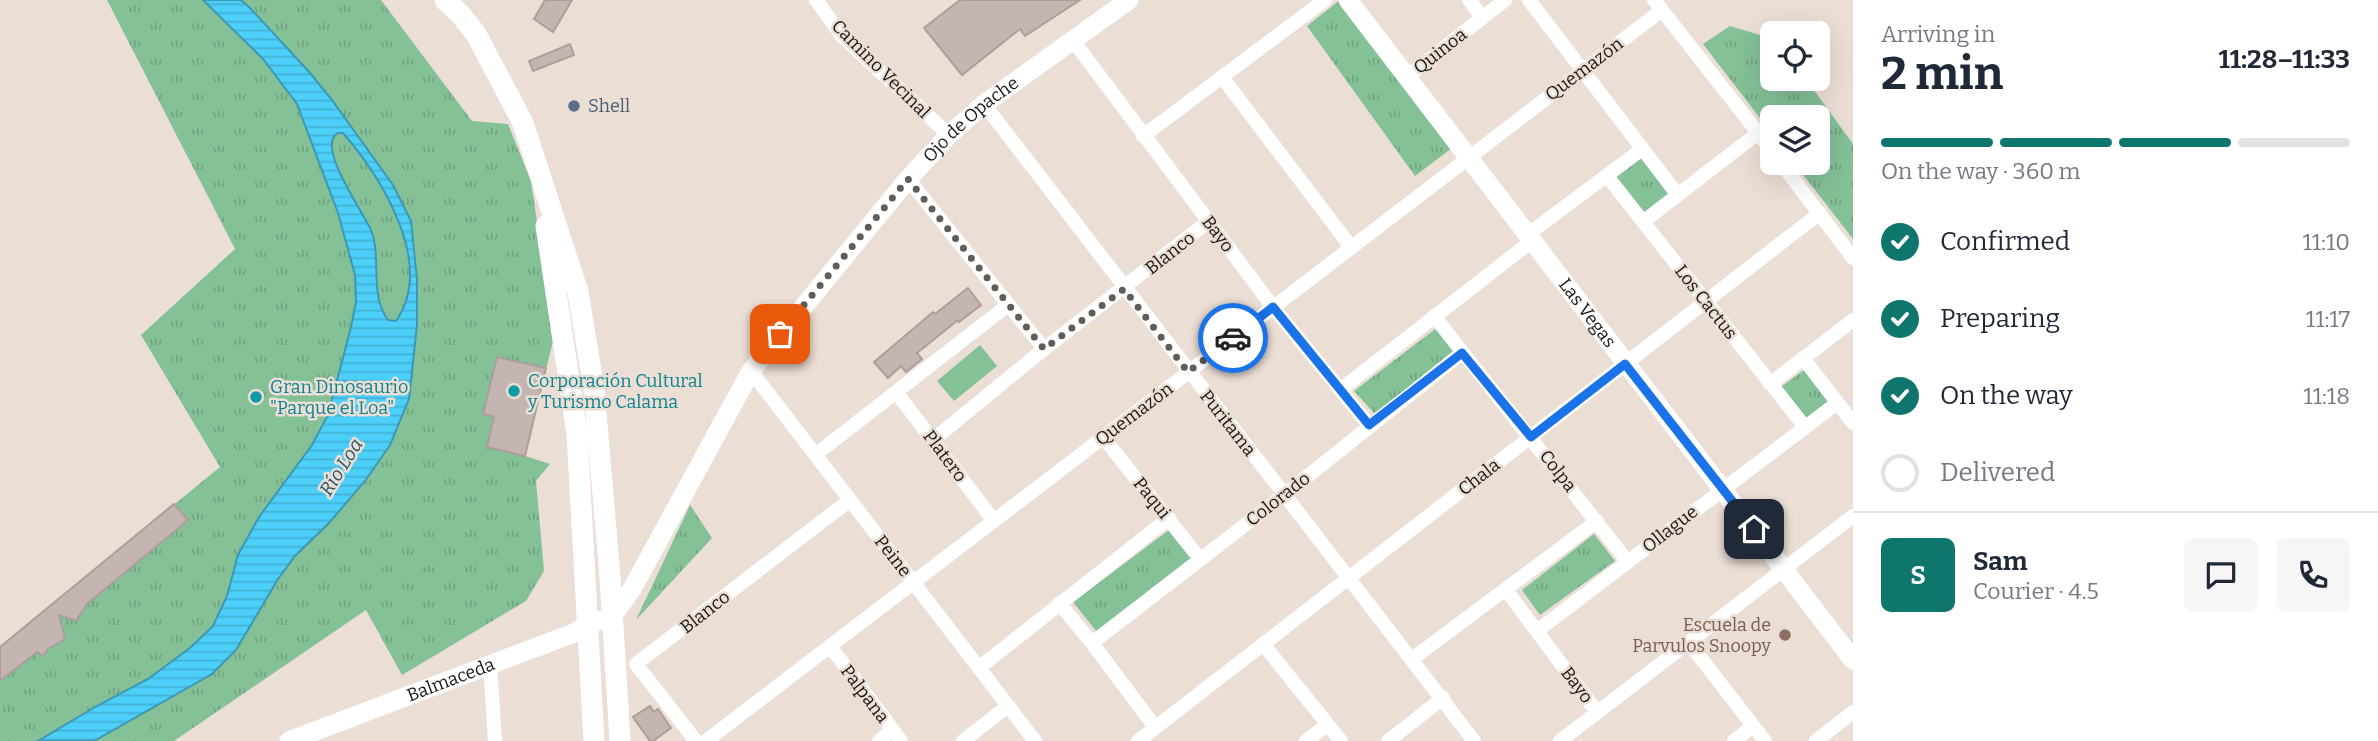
<!DOCTYPE html>
<meta charset="utf-8">
<style>
:root{--surface:#fff;--page:#f6f6f7;--text:#1f2937;--muted:#747a83;--line:#e0e1e3;--accent:#0f766e}
body{margin:0;font-family:Bitter,serif;background:var(--page);color:var(--text);height:100vh;display:flex;flex-direction:column;font-size:26px;white-space:nowrap}
*{box-sizing:border-box;margin:0}
p{font-size:23px;color:var(--muted)}
.icon{flex:none;width:38px;height:38px;fill:none;stroke:currentColor;stroke-width:2;stroke-linecap:round;stroke-linejoin:round}
.map{position:relative;flex:1;overflow:hidden}
.drawer{display:flex;flex-direction:column;background:var(--surface);width:525px}
.drawer>*{flex:none}
.buttons{position:absolute;left:1760px;top:21px;display:grid;gap:14px}
.buttons a{display:grid;place-items:center;width:70px;height:70px;border-radius:10px;background:var(--surface);box-shadow:0 7px 28px #0002;font-size:35px}
.pin{position:absolute;display:grid;place-items:center;width:60px;height:60px;color:#fff;margin:-30px;border-radius:14px;box-shadow:0 4px 10px #0006}
.courier{position:absolute;display:grid;place-items:center;width:70px;height:70px;margin:-35px;border:5px solid #1a73e8;border-radius:50%;background:#fff;color:#222;box-shadow:0 2px 9px #0007}
.overview em{font-style:normal;font-weight:700}
.overview div{display:flex;flex-direction:column-reverse}
.overview{display:flex;align-items:center;justify-content:space-between;height:119px;padding:0 28px}
h1{font-size:46px;font-weight:700;line-height:52px}
.bar{display:grid;grid-template-columns:repeat(4,1fr);gap:10px 7px;align-content:center;height:84px;padding:0 28px}
.bar i{height:9px;border-radius:5px;background:var(--line)}
.bar .selected{background:var(--accent)}
.bar p{grid-column:span 4}
.line{display:flex;align-items:center;gap:18px;padding:0 28px;border-top:2px solid var(--line)}
.line div{flex:1}
.round{display:grid;place-items:center;flex:none;width:74px;height:74px;border-radius:10px;background:var(--page)}
ol{padding:0 28px;list-style:none}
li{display:flex;align-items:center;gap:21px;height:77px}
li p{margin-inline-start:auto}
li .icon{padding:7px;border-radius:50%;background:var(--accent);color:#fff;stroke-width:4}
li:last-child{color:var(--muted)}
li i{width:38px;height:38px;border:4px solid var(--line);border-radius:50%}
main{display:flex;flex:1;min-height:0}
.map>svg:first-child{display:block}
.grass{fill:#84c197}
.park{fill:url(#park-tufts)}
.water{fill:url(#water-rules);stroke:#3d98b4;stroke-width:2;fill-rule:evenodd}
.building{fill:#c5b5b2;stroke:#ad9e9b;stroke-width:2}
.lines{fill:none;stroke-linecap:round;stroke-linejoin:round}
.minor{stroke:#fff;stroke-width:14}
.secondary{stroke:#fff;stroke-width:19}
.primary{stroke:#fff;stroke-width:21}
.done{stroke:#635c57;stroke-width:7;stroke-dasharray:0 12.6}
.route{stroke:#1a73e8;stroke-width:9}
.service-dot{fill:#5c6f8a;stroke:#ebded5;stroke-width:2.5}
.culture-dot{fill:#0f9aa8;stroke:#ebded5;stroke-width:2.5}
.education-dot{fill:#8d6e63;stroke:#ebded5;stroke-width:2.5}
.labels{text-anchor:middle;dominant-baseline:central;stroke-width:5;stroke-linejoin:round;paint-order:stroke}
.street-label{font-size:18px;fill:#1a1613;stroke:#ebded5}
.service-label{font-size:18px;fill:#4e5e75;stroke:#ebded5;text-anchor:start}
.culture-label{font-size:18px;fill:#0d838f;stroke:#ebded5;text-anchor:start}
.education-label{font-size:18px;fill:#785e54;stroke:#ebded5;text-anchor:end}
.water-label{font-size:19px;font-style:italic;fill:#24586a;stroke:#ebded5}
</style>
<main>
<div class="map">
<svg width="1853" height="741" viewBox="0 0 1853 741">
<defs>
<pattern id="park-tufts" width="24" height="20" patternUnits="userSpaceOnUse" patternTransform="scale(1.75)"><rect width="24" height="20" fill="#84c197"/><path d="M3 7l-1-3M5 7V3M7 7l1-3M15 17l-1-3M17 17v-4M19 17l1-3" fill="none" stroke="#71a581"/></pattern>
<pattern id="water-rules" width="6" height="5" patternUnits="userSpaceOnUse" patternTransform="scale(1.75)"><rect width="6" height="5" fill="#4ccff9"/><path d="M0 2.5h6" fill="none" stroke="#42b1d5"/></pattern>
</defs>
<rect width="100%" height="100%" fill="#ebded5"/>
<path class="grass" d="M980 345 997 366 954 401 937 381Z"/>
<path class="park" d="M107 0H381L472 121 508 124 531 181 554 337 525 456 550 464 536 481 544 571 526 601 402 675 366 610 174 741H0V647L220 467 141 335 235 249Z
M1340 0 1452 148 1415 176 1307 26Z
M1730 26 1773 39V79H1806L1853 144V239L1794 163H1818V117H1773V135L1703 44Z
M1641 150 1677 194 1644 221 1607 176Z
M1438 327 1458 351 1374 413 1354 391Z
M1804 370 1830 402 1807 420 1781 387Z
M690 505 712 538 636 620Z
M1169 530 1193 559 1097 632 1073 602Z
M1594 534 1615 561 1540 615 1522 590Z"/>
<path class="water" d="M203 0H241L250 8 311 74 332 100 393 185 411 221 417 280V325L409 399 390 445 365 481 329 523 295 556 278 579 236 650 212 674 94 741H38L95 707 148 679 190 648 213 626 227 596 238 555 259 517 312 445 328 415 351 327 356 302 355 275 338 213 297 104 263 59ZM338 133H343C381 177 436 264 396 321L388 320C369 295 382 258 371 230 363 212 315 145 338 133Z"/>
<path class="building" d="M545 0H572L553 32 534 19Z
M960 0H1080L1025 36 1020 29 962 75 924 28Z
M570 44 574 55 533 71 529 61Z
M968 288 981 305 959 322 958 320 917 353 922 359 906 372 901 366 888 378 874 362 933 312 935 314Z
M497 357 546 368 525 456 487 447 494 417 483 414Z
M174 504 188 520 87 604 76 621 59 615 65 639 48 649 43 656 37 652 0 681V647Z
M650 706 654 712 658 709 671 728 653 741H650L633 717Z"/>
<g class="lines">
<path class="minor" d="M816 0 842 36 949 135
M1469 0 1482 17
M1529 0 1677 194
M1654 0 1773 152
M1072 39 1273 307 1369 425
M1408 76 1505 0
M1222 77 1351 247
M984 104 1474 741
M1143 136 1325 0
M1781 163 1853 258
M1607 176 1805 427
M908 179 1044 349
M1644 221 1758 133
M1527 235 1641 150
M1434 316 1628 562
M1803 358 1853 423
M751 371 1035 741
M1770 384 1853 320
M1340 390 1532 241
M896 392 994 521
M1103 437 1200 559
M933 440 1044 349 1209 221
M815 455 1008 305
M1506 590 1597 712
M1059 603 1092 643 1155 727
M1537 631 1837 403
M1092 643 1284 495 1462 353
M1689 643 1765 741
M1263 644 1341 741
M830 646 901 741
M1412 659 1597 521
M490 664 495 741
M980 667 1169 518
M696 741 636 664 850 500
M706 741 1662 10
M879 741 892 730
M963 741 1008 706
M1138 741 1820 213
M1306 741 1327 725
M1388 741 1443 698
M1560 741 1853 516
M1734 741 1753 726
M1816 741 1853 712"/>
<g class="secondary">
<path id="s1" d="M1348 0 1853 660"/>
<path id="s2" d="M289 741 574 633 586 625 612 617 632 589 751 371 908 179 949 135 984 104 1129 0"/>
</g>
<path class="primary" d="M445 0 461 15 476 34 523 123 578 292 594 389 610 577 620 741
M546 226 577 434 594 741"/>
</g>
<g class="lines">
<path class="done" d="M780 334 908 179 1044 349 1124 289 1188 372 1233 338"/>
<path class="route" d="M1233 338 1273 307 1369 425 1462 353 1531 437 1625 364 1754 529"/>
</g>
<circle class="service-dot" cx="574" cy="106" r="7"/>
<g class="culture-dot">
<circle cx="514" cy="391" r="7"/>
<circle cx="256" cy="397" r="7"/>
</g>
<circle class="education-dot" cx="1785" cy="635" r="7"/>
<g class="labels">
<g class="street-label">
<text transform="translate(1440 51) rotate(-38)">Quinoa</text>
<text transform="translate(881 69) rotate(45)">Camino Vecinal</text>
<text transform="translate(1584 69) rotate(-37)">Quemazón</text>
<text stroke="none"><textPath href="#s2" startOffset="964">Ojo de Opache</textPath></text>
<text transform="translate(1218 234) rotate(53)">Bayo</text>
<text transform="translate(1170 253) rotate(-38)">Blanco</text>
<text transform="translate(1706 302) rotate(52)">Los Cactus</text>
<text stroke="none"><textPath href="#s1" startOffset="394">Las Vegas</textPath></text>
<text transform="translate(1134 414) rotate(-37)">Quemazón</text>
<text transform="translate(1228 423) rotate(52)">Puritama</text>
<text transform="translate(945 456) rotate(53)">Platero</text>
<text transform="translate(1558 471) rotate(52)">Colpa</text>
<text transform="translate(1479 477) rotate(-38)">Chala</text>
<text transform="translate(1152 498) rotate(51)">Paqui</text>
<text transform="translate(1278 499) rotate(-38)">Colorado</text>
<text transform="translate(1670 529) rotate(-38)">Ollague</text>
<text transform="translate(893 556) rotate(52)">Peine</text>
<text transform="translate(705 612) rotate(-38)">Blanco</text>
<text stroke="none"><textPath href="#s2" startOffset="173">Balmaceda</textPath></text>
<text transform="translate(1577 685) rotate(53)">Bayo</text>
<text transform="translate(865 694) rotate(53)">Palpana</text>
</g>
<g class="service-label">
<text x="588" y="106">Shell</text>
</g>
<g class="culture-label">
<text x="528" y="381">Corporación Cultural<tspan x="528" dy="21">y Turismo Calama</tspan></text>
<text x="270" y="387">Gran Dinosaurio<tspan x="270" dy="21">"Parque el Loa"</tspan></text>
</g>
<g class="education-label">
<text x="1771" y="625">Escuela de<tspan x="1771" dy="21">Parvulos Snoopy</tspan></text>
</g>
<g class="water-label">
<text transform="translate(341 467) rotate(-58)">Río Loa</text>
</g>
</g>
</svg>
<div class="buttons">
<a><svg class="icon" aria-label="locate" viewBox="0 0 24 24"><circle cx="12" cy="12" r="6"/><path d="M12 2v4M12 18v4M2 12h4M18 12h4"/></svg></a>
<a><svg class="icon" aria-label="layers" viewBox="0 0 24 24"><path d="M12 4l9 5-9 5-9-5zM3 14l9 5 9-5"/></svg></a>
</div>
<div class="pin" style="left:780px;top:334px;background:#ea580c"><svg class="icon" aria-label="bag" viewBox="0 0 24 24"><path d="M5 8h14l-1 12H6zM9 8a3 3 0 0 1 6 0"/></svg></div>
<div class="pin" style="left:1754px;top:529px;background:#1f2937"><svg class="icon" aria-label="home" viewBox="0 0 24 24"><path d="M3 11l9-7 9 7M6 9v11h12V9"/></svg></div>
<div class="courier" style="left:1233px;top:338px"><svg class="icon" aria-label="car" viewBox="0 0 24 24"><path d="M5 17H2v-5l4-1 3-4h7l3 4 3 1v5h-3M9 17h6M6 11h13"/><circle cx="7" cy="17" r="2"/><circle cx="17" cy="17" r="2"/></svg></div>
</div>
<section class="drawer">
<div class="overview"><div><h1>2 min</h1><p>Arriving in</p></div><em>11:28–11:33</em></div>
<div class="bar"><i class="selected"></i><i class="selected"></i><i class="selected"></i><i></i><p>On the way · 360 m</p></div>
<ol>
<li><svg class="icon" aria-label="check" viewBox="0 0 24 24"><path d="M5 12l5 5 9-10"/></svg>Confirmed<p>11:10</p></li>
<li><svg class="icon" aria-label="check" viewBox="0 0 24 24"><path d="M5 12l5 5 9-10"/></svg>Preparing<p>11:17</p></li>
<li><svg class="icon" aria-label="check" viewBox="0 0 24 24"><path d="M5 12l5 5 9-10"/></svg>On the way<p>11:18</p></li>
<li><i></i>Delivered</li>
</ol>
<div class="line" style="height:126px"><b class="round" style="background:var(--accent);color:#fff">S</b><div><b>Sam</b><p>Courier · 4.5</p></div><a class="round"><svg class="icon" aria-label="chat" viewBox="0 0 24 24"><path d="M4 5h16v11H9l-5 4z"/></svg></a><a class="round"><svg class="icon" aria-label="phone" viewBox="0 0 24 24"><path d="M5 4h4l2 5-3 2q2 4 5 5l2-3 5 2v4C11 20 4 13 5 4z"/></svg></a></div>
</section>
</main>
